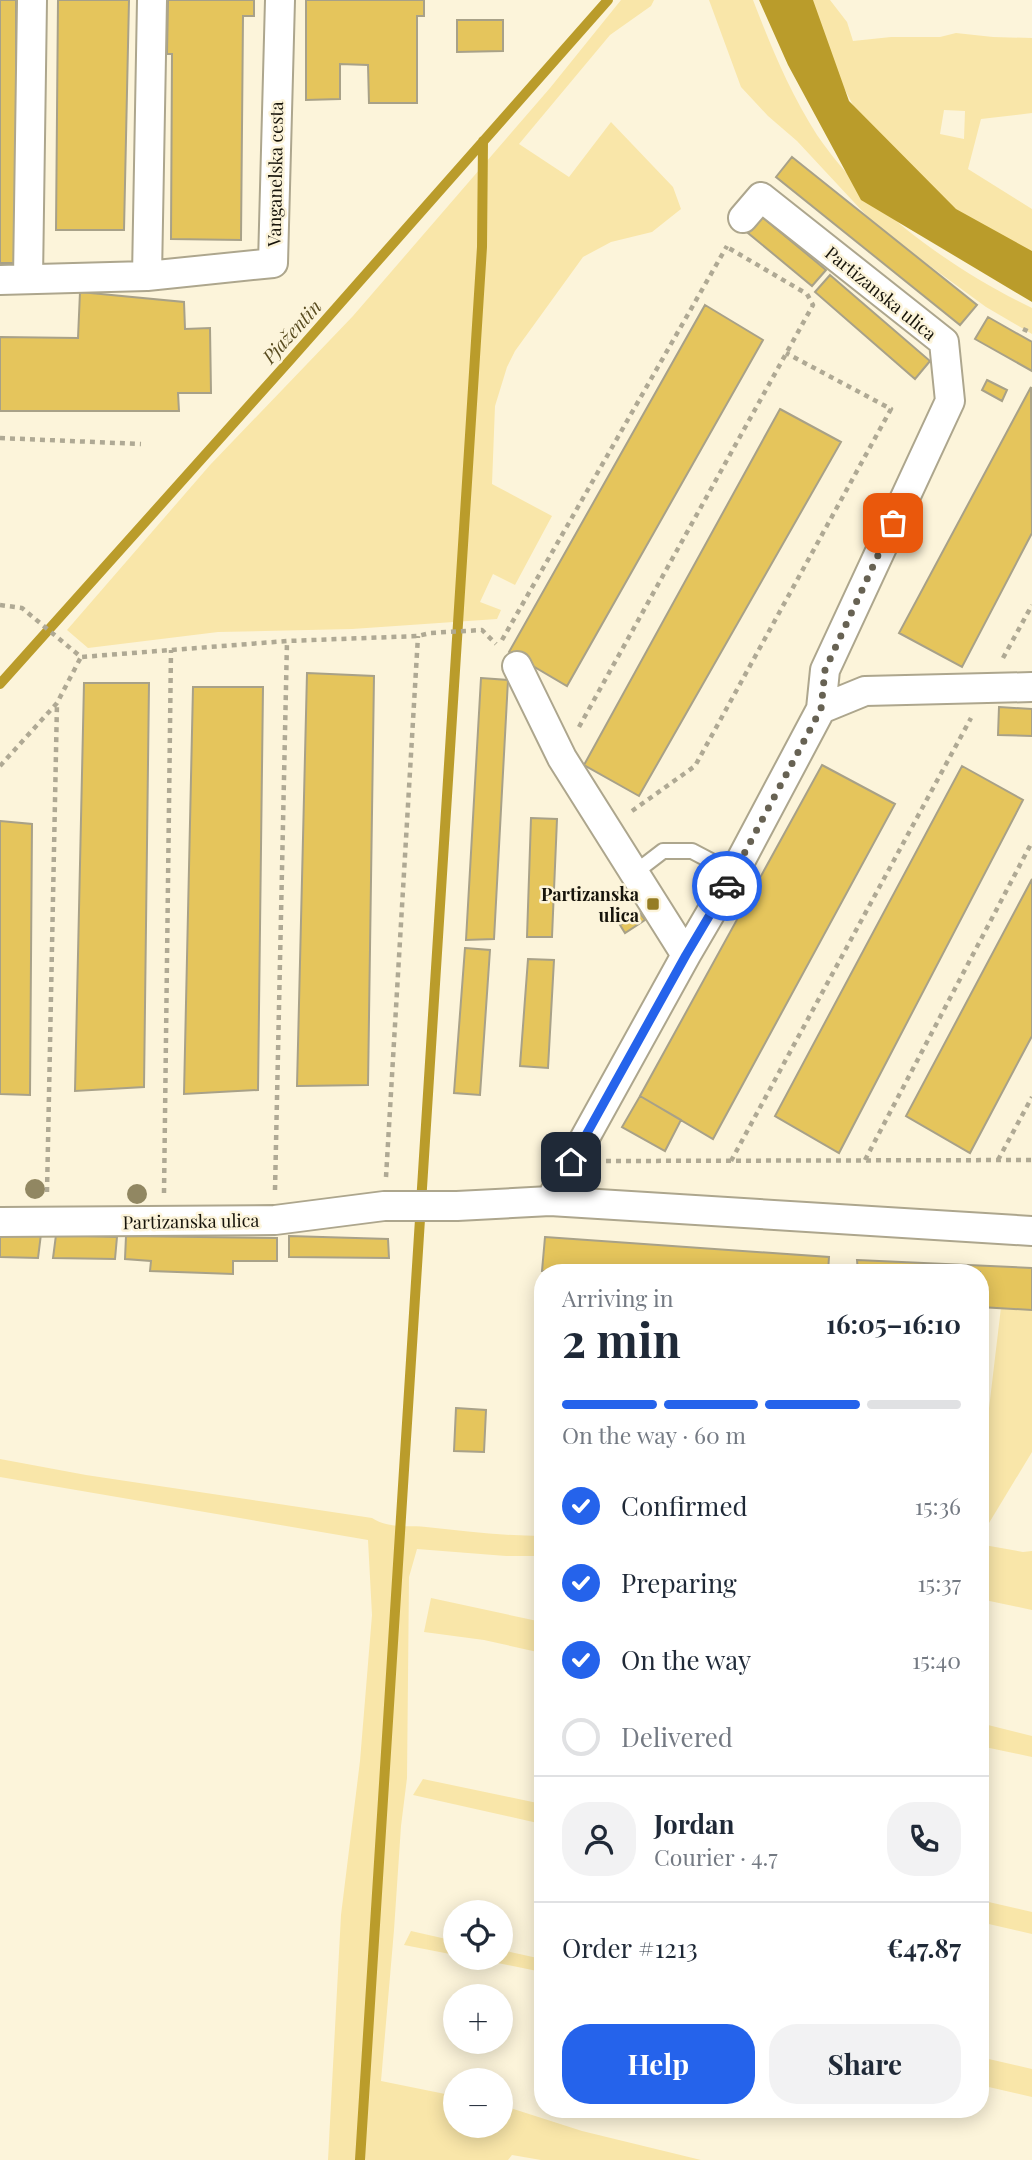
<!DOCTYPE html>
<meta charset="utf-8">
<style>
:root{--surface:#fff;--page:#f2f2f3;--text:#1f2937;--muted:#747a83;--line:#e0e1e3;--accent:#2563eb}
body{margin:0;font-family:"Playfair Display",serif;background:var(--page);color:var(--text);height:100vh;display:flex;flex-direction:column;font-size:26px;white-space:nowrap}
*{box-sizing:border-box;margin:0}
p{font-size:23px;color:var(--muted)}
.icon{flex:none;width:38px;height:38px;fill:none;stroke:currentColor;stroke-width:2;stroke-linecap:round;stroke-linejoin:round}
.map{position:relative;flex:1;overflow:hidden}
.panel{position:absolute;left:534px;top:1264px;width:455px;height:854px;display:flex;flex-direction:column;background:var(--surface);border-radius:28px;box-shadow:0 4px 18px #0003}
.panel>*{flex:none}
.controls{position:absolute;left:443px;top:1900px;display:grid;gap:14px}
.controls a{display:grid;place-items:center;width:70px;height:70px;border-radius:50%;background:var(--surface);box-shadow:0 4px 18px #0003;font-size:35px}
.pin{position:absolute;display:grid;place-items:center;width:60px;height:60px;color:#fff;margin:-30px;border-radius:14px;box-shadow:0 4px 10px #0006}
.courier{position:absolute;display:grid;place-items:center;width:70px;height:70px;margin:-35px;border:5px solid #2563eb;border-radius:50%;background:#fff;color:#222;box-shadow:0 2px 9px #0007}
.overview em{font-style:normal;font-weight:700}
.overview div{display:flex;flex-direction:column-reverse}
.overview{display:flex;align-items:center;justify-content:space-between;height:119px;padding:0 28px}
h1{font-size:46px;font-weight:700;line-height:52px}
.bar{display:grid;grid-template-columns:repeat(4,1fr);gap:10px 7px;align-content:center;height:84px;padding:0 28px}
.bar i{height:9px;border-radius:5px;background:var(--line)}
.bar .selected{background:var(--accent)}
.bar p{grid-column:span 4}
.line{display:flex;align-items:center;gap:18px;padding:0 28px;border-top:2px solid var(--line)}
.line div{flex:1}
.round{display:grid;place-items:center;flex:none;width:74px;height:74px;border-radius:28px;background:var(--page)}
ol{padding:0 28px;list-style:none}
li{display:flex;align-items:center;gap:21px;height:77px}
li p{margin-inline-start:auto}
li .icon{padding:7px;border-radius:50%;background:var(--accent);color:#fff;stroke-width:4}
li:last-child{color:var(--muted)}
li i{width:38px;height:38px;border:4px solid var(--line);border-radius:50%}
.button{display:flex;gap:14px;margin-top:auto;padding:14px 28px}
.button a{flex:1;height:80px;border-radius:28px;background:var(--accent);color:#fff;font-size:28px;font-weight:700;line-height:80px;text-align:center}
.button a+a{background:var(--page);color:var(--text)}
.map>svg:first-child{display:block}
.green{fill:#f9e6a9;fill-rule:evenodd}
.water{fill:#ba9c2b}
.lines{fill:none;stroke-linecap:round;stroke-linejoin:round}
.stream{stroke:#ba9c2b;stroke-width:10}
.building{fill:#e5c55c;stroke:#a8a188;stroke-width:2}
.lane-casing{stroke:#ada68d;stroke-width:18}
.street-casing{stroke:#ada68d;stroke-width:32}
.path{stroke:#afa994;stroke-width:4.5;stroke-dasharray:5 5;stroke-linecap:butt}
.lane{stroke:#fff;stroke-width:14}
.street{stroke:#fff;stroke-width:28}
.tree{fill:#918762}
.done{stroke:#676253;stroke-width:7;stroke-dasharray:0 12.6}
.route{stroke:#2563eb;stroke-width:9}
.poi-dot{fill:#957d25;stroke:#fcf4da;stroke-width:2.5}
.labels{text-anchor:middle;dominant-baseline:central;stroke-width:5;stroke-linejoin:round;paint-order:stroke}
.street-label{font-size:18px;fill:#17140b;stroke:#fcf4da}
.poi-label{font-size:18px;font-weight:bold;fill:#17140b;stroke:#fcf4da;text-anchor:end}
.water-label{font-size:19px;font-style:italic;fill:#594c20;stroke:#fcf4da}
</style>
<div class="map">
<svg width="1032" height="2160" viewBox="0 0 1032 2160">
<rect width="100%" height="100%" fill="#fcf4da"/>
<path class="green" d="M621 0H654L651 6 610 35 519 144 569 177 611 122 673 187 681 209 652 232 611 242 583 257 515 351 507 367 495 406 492 484 552 516 515 585 493 574 480 602 501 610 497 619 352 629 218 632 88 648 67 630 210 465 353 316 550 88Z
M709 0H753C771 47 790 93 817 135 867 209 953 270 1032 308V334L986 307 878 228 797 141 768 116 741 87Z
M790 0H830L847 22 853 41 891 37H940L956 33 993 37 1032 38V113L981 119 968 169 1032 209V265L998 247 869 136 843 86ZM944 110 965 111 964 139 940 134Z
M1002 1299 1032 1301V1452L989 1523 984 1545 1023 1552 1032 1551V1610L980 1599V1484Z
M0 1459 86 1475 372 1518C389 1529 408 1525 426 1527 465 1531 504 1536 542 1536V1556H506L417 1549 409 1577 407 1778 401 1826 394 1930 381 2081 455 2096V2126H500L501 2105 582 2131 701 2160H541L512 2155 508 2160H328L341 1915 360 1761 372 1615 368 1540 0 1477Z
M431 1598 542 1622V1653L484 1640 424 1632Z
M980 1723 1032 1736V1757L980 1746Z
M423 1779 542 1804V1824L413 1795Z
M980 1900 1032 1912V1934L980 1922Z
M411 1931 455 1941V1955L404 1945Z
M501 1950 542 1959V1972L473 1958H500Z
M980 2057 1032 2069V2097L980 2085Z"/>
<path class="water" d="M759 0H813L849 101 956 209 1032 251V302L861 200 788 65Z"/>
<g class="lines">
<path class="stream" d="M0 684 291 359 608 0
M360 2160 482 247 483 141"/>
</g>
<path class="building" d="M0 0H16V263H0Z
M58 0H129L124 230H56Z
M168 0H254V16H243L241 240 171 239 172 54H167Z
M306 0H424V16H417V103H369L368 65 340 64V99L306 100Z
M457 20H503V51L457 52Z
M792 157 977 305 960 325 776 177Z
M761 216 826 270 812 286 748 233Z
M830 275 930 361 915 379 815 292Z
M80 292 184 302 185 329 210 328 211 393H178L179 411H0V337L78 338Z
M705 305 763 340 567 686 509 652Z
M988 317 1032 342V371L975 339Z
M987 380 1007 390 1002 401 982 390Z
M1031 387 1032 533 962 667 899 633Z
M780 409 841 442 639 796 584 765Z
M307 673 374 676 368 1085 297 1086Z
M481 678 508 680 494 939 466 940Z
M84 683H149L144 1087 75 1091Z
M193 687H263L258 1090 184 1094Z
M999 707 1032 709V736L998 735Z
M822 765 895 804 713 1139 640 1096Z
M962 766 1023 800 839 1153 775 1116Z
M531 818 557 819 552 937H527Z
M0 821 32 824 30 1095 0 1094Z
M1032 879V1036L970 1153 906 1116Z
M639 912 645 920 625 933 620 925Z
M465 948 490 950 480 1095 454 1093Z
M528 959 554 960 548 1068 520 1066Z
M640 1096 681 1120 665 1151 622 1127Z
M0 1233 41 1234 38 1258 0 1257Z
M56 1235 117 1237 115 1259 53 1258Z
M126 1236 277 1238V1261H233V1274L150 1271 151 1261 125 1259Z
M289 1236 388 1239 389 1258 289 1257Z
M545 1237 829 1257 828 1272 542 1271Z
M857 1260 1032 1268V1310L980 1307V1272H858Z
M456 1408 486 1410 484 1452 454 1451Z"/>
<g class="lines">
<g class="lane-casing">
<path id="lane" d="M633 874 663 851H692L734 873"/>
</g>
<g class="street-casing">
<path id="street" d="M147 276 152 0
M28 279 32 0
M0 280 147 276 273 263 280 0
M517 666 562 758 686 955
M821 709 865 691 1032 687
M550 1201 1032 1231
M0 1222 275 1220 384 1206H457L550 1201 686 955 734 873 821 709 825 670 950 401 944 342 761 197 743 218"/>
</g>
<path class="path" d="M1023 329 1032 333
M0 438 141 444
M0 605 22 608 81 657 287 641 418 636 430 633 482 630 496 644
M502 640 727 246
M1003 658 1032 605
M579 727 813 305 807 294 727 247
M0 766 57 703 81 657
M632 811 695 766 891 409 786 353
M865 1160 1032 842
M998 1160 1032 1097
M606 1161 1032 1160
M731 1161 971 718
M386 1177 418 636
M275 1190 287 641
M47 1192 57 703
M164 1193 171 650"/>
<use href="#lane" class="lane"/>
<use href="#street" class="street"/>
</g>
<g class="tree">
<circle cx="35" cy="1189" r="10"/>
<circle cx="137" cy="1194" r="10"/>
</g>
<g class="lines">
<path class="done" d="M727 886 821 709 825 670 893 523"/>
<path class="route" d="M571 1162 686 955 727 886"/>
</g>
<rect class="poi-dot" x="646" y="897" width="14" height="14" rx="3.5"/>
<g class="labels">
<g class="street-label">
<text transform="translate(275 174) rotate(-89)">Vanganelska cesta</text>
<text transform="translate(881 293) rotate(39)">Partizanska ulica</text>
<text transform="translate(191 1221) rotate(-1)">Partizanska ulica</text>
</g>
<g class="poi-label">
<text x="639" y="894">Partizanska<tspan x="639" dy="21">ulica</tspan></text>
</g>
<g class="water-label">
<text transform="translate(291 331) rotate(-48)">Pjažentin</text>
</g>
</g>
</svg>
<div class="controls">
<a><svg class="icon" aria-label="locate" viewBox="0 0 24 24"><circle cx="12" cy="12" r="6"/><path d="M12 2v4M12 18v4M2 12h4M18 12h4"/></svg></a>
<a>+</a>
<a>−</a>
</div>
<div class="pin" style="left:893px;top:523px;background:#ea580c"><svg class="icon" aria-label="bag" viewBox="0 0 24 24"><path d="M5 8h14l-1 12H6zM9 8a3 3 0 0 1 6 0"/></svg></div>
<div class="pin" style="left:571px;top:1162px;background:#1f2937"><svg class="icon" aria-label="home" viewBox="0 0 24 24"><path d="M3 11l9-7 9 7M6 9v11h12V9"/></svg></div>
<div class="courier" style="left:727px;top:886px"><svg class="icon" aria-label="car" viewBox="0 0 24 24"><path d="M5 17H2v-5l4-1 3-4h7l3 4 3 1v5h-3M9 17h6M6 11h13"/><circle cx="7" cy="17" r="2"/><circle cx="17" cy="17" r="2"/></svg></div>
<section class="panel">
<div class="overview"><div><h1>2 min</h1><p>Arriving in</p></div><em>16:05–16:10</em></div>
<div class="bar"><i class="selected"></i><i class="selected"></i><i class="selected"></i><i></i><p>On the way · 60 m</p></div>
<ol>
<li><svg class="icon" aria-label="check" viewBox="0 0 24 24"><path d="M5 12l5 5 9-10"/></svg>Confirmed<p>15:36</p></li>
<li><svg class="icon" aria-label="check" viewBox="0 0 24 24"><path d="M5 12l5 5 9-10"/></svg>Preparing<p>15:37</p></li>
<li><svg class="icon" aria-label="check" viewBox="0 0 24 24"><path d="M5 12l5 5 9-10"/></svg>On the way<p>15:40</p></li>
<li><i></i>Delivered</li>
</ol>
<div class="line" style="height:126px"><a class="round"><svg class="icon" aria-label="person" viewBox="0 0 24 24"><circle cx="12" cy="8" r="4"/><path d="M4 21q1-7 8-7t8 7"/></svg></a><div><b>Jordan</b><p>Courier · 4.7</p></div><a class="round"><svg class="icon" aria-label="phone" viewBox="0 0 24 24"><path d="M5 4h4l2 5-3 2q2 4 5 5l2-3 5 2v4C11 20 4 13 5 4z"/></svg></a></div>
<div class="line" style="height:91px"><div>Order #1213</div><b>€47.87</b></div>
<div class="button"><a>Help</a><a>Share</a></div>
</section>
</div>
